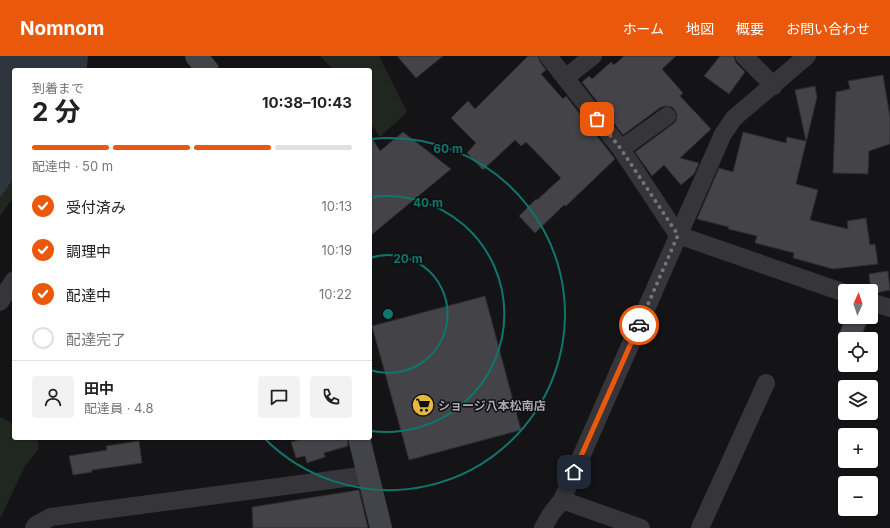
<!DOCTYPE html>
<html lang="ja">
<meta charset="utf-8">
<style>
:root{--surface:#fff;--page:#f2f2f2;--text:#222;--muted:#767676;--line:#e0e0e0;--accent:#ea580c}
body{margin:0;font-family:Inter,"Noto Sans JP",sans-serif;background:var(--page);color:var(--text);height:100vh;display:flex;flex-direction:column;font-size:15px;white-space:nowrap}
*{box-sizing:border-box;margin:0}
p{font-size:13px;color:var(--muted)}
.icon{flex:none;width:22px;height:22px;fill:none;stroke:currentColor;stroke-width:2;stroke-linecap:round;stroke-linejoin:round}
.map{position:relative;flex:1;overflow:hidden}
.sheet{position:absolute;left:12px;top:12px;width:360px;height:372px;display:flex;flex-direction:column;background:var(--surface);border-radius:4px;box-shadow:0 1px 3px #0004}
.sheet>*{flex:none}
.needle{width:26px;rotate:3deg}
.controls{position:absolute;left:838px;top:228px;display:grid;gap:8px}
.controls a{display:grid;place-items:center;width:40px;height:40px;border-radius:4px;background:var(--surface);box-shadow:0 1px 3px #0004;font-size:20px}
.pin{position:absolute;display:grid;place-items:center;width:34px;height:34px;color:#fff;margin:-17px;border-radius:8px;box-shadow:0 2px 6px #0006}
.courier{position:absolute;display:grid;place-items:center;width:40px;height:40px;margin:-20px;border:3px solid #ea580c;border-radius:50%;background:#fff;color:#222;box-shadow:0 1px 5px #0007}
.summary em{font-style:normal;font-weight:700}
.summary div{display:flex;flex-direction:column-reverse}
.summary{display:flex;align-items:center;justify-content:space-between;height:68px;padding:0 20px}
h1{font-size:26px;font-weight:700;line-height:30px}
.bar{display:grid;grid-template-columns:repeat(4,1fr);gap:6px 4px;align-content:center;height:48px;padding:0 20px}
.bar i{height:5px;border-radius:3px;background:var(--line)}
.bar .selected{background:var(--accent)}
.bar p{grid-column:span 4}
.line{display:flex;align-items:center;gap:10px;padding:0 20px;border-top:1px solid var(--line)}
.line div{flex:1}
.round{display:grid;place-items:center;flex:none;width:42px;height:42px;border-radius:4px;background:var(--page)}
ol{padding:0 20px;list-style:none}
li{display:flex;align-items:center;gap:12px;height:44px}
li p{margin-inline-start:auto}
li .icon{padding:4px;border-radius:50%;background:var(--accent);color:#fff;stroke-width:4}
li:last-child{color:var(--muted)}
li i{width:22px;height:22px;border:2px solid var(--line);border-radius:50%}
header{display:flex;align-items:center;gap:24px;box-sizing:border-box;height:56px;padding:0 20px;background:var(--accent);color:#fff}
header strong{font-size:19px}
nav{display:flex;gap:22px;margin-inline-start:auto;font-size:14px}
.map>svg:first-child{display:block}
.green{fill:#202721}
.water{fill:#2e353d}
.building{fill:#434348;stroke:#2e2e31}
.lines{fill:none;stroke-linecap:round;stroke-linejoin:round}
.street{stroke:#35353a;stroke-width:18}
.secondary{stroke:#434449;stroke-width:22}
.done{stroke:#73747c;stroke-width:4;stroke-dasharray:0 7.2}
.route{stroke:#ea580c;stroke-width:5}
.ring{fill:none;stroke:#0f766e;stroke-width:2}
.labels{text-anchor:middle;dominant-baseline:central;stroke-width:3;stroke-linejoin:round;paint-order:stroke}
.poi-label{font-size:12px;font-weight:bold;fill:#a6a9b4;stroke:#0f0e10;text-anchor:start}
.centre{fill:#0f766e;stroke:#0f0e10;stroke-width:2}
.ring-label{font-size:12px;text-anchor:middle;font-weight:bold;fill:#0f766e;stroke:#0f0e10;stroke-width:3;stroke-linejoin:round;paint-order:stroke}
</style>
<header>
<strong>Nomnom</strong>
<nav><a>ホーム</a><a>地図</a><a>概要</a><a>お問い合わせ</a></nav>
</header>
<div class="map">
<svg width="890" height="472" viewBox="0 0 890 472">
<rect width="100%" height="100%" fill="#141315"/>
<path class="green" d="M320 0H379L407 56 380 81 370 66V14H333Z
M14 122V140L0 160V142Z
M0 361 14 368V382H37L39 393 25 410 0 463Z"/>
<path class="water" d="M0 0H88L87 11 85 14H14V122L0 142Z"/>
<path class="building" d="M397 0H443L416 22Z
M528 0H538L540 6 546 14 541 18 563 43 566 40 615 103 566 150 564 149 535 177 519 160 536 143 537 144 561 122 526 86 521 90 515 84 483 114 467 97 476 87 451 62 468 45 475 53Z
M624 0H676L662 13 683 37 680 40 711 73 680 102 699 107 694 118 681 129 664 109 652 120 635 96 673 68 676 65 677 59 675 54 672 51 666 50 661 51 623 79 582 26 589 20 592 23 611 6 614 9Z
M720 0H734L736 7 745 16 729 38 704 20Z
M883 19 890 61V88L869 95 868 118 833 117 836 36 850 33 848 25Z
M815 30 817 41 796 128 818 134 810 164 848 173 847 165 866 162 870 189 875 188 878 208 833 213 793 202 794 197 755 187 757 180 728 173 729 171 697 163 719 112 733 116 743 76 786 87 787 81 806 85 795 34Z
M403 76 451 113 370 180V79L380 95Z
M888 215 890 234 876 237 871 236 869 218Z
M485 240 521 374 409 404 372 270Z
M846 261H869L860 283H837Z
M305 382H347L348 390 324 397 325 401 307 407 305 400 296 402 291 386Z
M139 385 142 407 92 414V416L73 419 69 400 107 394 106 390Z
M359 434 368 472H253L252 451Z"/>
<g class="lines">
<path class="street" d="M548 0 621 93 678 179 845 237
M744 0 774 30
M565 22 593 0
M621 93 667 60
M0 246 14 224
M871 246 890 252
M562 444 641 472
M34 472 36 469 51 461 368 419
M543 472 551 458 562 444 723 78 734 62 807 0
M700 472 766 327"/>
<path class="secondary" d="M196 0 208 14
M359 382 381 472"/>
</g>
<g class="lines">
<path class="done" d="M597 63 621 93 678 179 639 269"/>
<path class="route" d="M574 416 639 269"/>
</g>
<g class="ring">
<path d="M370 202A59 59 0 1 1 370 314"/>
<path d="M371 141A118 118 0 1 1 371 375"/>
<path d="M371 83A176 176 0 1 1 264 382"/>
</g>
<defs>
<g id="supermarket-disc" transform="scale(1.15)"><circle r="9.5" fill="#e4b93c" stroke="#0f0e10"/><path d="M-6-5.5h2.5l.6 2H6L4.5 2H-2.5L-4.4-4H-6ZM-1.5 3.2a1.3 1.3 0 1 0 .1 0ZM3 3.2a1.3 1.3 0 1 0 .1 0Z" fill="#111"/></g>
</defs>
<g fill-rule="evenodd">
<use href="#supermarket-disc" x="423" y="349"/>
</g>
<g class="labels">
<g class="poi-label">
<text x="438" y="349">ショージ八本松南店</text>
</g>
</g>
<circle cx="388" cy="258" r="6" class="centre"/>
<g class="ring-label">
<text x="448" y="97">60 m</text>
<text x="428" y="151">40 m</text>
<text x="408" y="207">20 m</text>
</g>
</svg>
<div class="controls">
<a><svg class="needle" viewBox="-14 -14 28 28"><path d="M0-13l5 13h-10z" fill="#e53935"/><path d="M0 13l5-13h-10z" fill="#767676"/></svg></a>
<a><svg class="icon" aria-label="locate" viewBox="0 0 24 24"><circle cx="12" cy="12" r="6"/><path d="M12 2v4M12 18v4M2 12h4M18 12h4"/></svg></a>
<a><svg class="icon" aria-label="layers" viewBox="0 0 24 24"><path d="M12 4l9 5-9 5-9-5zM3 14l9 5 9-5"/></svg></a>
<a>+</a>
<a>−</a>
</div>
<div class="pin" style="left:597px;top:63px;background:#ea580c"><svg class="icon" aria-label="bag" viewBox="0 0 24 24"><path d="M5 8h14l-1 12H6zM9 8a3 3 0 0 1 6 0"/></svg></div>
<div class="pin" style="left:574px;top:416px;background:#1f2937"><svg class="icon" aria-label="home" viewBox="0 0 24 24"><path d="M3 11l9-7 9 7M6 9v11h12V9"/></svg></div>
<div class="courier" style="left:639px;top:269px"><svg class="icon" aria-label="car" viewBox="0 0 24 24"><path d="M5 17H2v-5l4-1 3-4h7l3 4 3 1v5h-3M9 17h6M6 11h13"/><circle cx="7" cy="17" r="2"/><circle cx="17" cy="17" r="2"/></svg></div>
<section class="sheet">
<div class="summary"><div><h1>2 分</h1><p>到着まで</p></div><em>10:38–10:43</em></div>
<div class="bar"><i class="selected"></i><i class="selected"></i><i class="selected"></i><i></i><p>配達中 · 50 m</p></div>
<ol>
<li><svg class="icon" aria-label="check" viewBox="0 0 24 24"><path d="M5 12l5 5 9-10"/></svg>受付済み<p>10:13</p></li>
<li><svg class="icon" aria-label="check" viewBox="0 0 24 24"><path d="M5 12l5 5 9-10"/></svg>調理中<p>10:19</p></li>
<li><svg class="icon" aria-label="check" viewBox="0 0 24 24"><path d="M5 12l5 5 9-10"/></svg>配達中<p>10:22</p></li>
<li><i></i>配達完了</li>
</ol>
<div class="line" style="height:72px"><a class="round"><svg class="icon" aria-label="person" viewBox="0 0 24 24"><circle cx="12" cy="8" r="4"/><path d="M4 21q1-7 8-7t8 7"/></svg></a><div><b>田中</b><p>配達員 · 4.8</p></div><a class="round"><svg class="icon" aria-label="chat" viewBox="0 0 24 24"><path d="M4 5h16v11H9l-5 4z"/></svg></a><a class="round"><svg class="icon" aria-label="phone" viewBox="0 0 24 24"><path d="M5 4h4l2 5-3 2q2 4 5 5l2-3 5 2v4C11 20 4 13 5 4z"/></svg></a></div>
</section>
</div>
